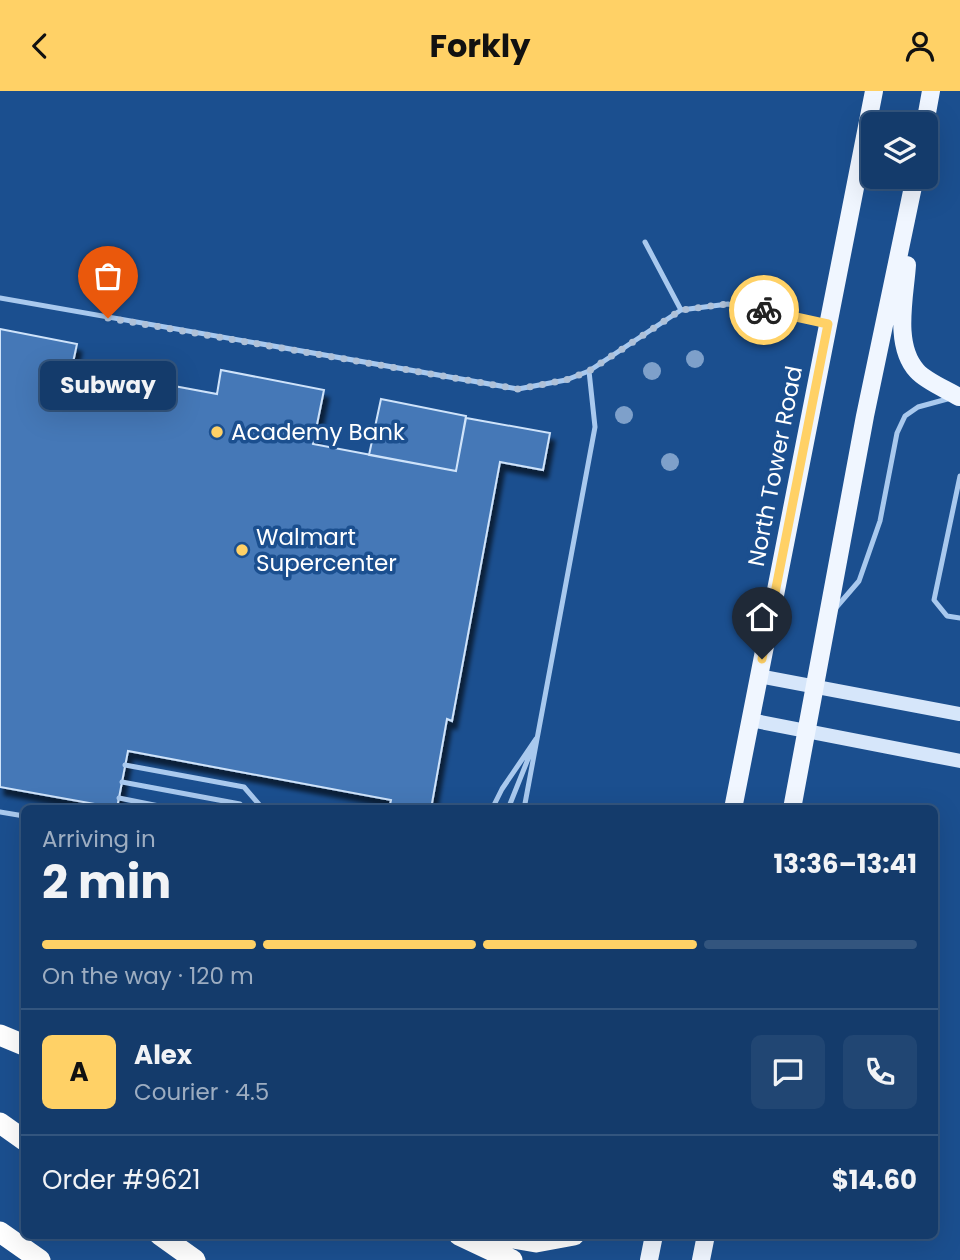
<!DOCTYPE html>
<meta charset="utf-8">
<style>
:root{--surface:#143b6b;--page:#214673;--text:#f1f3f6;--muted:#9dadc1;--line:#33557e;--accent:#ffd166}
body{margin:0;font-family:Poppins,sans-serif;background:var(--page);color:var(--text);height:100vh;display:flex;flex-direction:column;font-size:26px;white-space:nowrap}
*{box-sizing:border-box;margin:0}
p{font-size:23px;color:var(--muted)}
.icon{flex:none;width:38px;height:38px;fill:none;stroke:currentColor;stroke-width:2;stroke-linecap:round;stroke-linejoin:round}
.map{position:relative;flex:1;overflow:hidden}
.drawer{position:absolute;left:21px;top:714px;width:917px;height:434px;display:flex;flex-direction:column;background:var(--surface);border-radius:10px;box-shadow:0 7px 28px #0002,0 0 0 2px var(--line)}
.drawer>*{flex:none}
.buttons{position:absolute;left:861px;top:21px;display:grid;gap:14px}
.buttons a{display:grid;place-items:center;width:77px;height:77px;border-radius:10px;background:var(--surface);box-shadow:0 7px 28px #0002,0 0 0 2px var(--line);font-size:35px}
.pin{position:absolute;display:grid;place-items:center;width:60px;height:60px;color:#fff;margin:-72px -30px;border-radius:50% 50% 50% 0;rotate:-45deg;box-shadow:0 0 7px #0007}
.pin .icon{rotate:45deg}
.courier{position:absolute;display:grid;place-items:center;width:70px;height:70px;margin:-35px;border:5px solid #ffd166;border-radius:50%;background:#fff;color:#222;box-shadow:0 2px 9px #0007}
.bubble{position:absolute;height:49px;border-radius:10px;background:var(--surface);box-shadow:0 7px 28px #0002,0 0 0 2px var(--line);font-size:23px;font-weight:700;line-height:49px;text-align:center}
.overview em{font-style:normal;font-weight:700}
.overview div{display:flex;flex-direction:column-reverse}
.overview{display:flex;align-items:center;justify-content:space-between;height:119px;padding:0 21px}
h1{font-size:46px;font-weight:700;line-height:52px}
.bar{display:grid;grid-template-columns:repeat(4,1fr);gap:10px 7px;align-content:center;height:84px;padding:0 21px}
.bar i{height:9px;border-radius:5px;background:var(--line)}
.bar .current{background:var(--accent)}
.bar p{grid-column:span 4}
.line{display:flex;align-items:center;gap:18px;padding:0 21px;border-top:2px solid var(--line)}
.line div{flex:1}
.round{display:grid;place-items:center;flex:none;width:74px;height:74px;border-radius:10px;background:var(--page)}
header{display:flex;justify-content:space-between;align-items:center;height:91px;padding:0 21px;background:var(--accent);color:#111;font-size:32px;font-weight:700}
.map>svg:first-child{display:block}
.building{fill:#4478b7;stroke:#cfe3fa;stroke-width:2;filter:url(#shadow)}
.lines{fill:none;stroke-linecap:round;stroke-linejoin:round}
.service{stroke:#a9c9ee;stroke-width:5}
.secondary{stroke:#d6e6fa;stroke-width:14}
.primary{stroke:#f0f6ff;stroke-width:18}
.motorway{stroke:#fff;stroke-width:21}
.tree{fill:#7ea0ca}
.done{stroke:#afc1d8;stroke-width:7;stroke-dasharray:0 12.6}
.route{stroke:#ffd166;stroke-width:9}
.poi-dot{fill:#ffd166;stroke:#1b4f8f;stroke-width:2.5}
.labels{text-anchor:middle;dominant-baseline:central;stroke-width:7;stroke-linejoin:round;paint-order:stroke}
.poi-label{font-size:23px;fill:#fff;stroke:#1b4f8f;text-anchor:start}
.street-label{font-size:23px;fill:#fff;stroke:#1b4f8f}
</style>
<header><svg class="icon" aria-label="back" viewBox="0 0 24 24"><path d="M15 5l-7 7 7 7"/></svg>Forkly<svg class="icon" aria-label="person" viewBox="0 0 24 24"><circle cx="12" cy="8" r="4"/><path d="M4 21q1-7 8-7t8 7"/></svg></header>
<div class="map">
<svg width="960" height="1169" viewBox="0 0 960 1169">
<defs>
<filter id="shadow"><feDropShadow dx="4.5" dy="8" stdDeviation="2" flood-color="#0009"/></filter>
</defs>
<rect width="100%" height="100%" fill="#1b4f8f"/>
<path class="building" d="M0 238 77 253 72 276 217 303 221 279 324 299 313 353 456 380 466 327 550 342 543 379 500 371 452 630 447 628 431 718H389L391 709 128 660 117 717 0 696Z
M381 308 466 325 456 380 369 364Z"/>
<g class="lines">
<path class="service" d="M645 151 681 219
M0 207 518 298 566 289 589 280 681 219 728 213 827 232
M960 385 934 509 947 525 960 527
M834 519 859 490 880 430 897 342 905 325 918 316 951 307
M125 674 244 696 263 718
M122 691 240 713 245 718
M119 707 174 718
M348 718 351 715 391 718
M492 718 502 698 536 648
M508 718 532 658
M524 718 595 336 589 280
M0 721 24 725"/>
<path class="secondary" d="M759 585 960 623
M750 629 960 670"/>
<path class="primary" d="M925 33 931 0
M907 174C905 205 893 254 917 280 927 291 946 298 959 306
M733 718 874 0
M792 718 865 325 915 86
M649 1169 654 1144
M701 1169 706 1144"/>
<path class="motorway" d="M0 944 24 954
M0 1032 24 1049
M0 1141 40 1169
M160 1144 195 1169
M459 1144 512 1169
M496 1144 536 1151 574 1144"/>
</g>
<g class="tree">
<circle cx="695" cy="268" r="9"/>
<circle cx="652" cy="280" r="9"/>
<circle cx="624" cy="324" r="9"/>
<circle cx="670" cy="371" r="9"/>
</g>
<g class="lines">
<path class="done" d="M108 227 518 298 566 289 589 280 681 219 727 213 764 219"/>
<path class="route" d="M762 568 828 233 764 219"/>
</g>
<g class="poi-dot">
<circle cx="217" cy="341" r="7"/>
<circle cx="242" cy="459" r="7"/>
</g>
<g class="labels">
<g class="poi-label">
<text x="231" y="341">Academy Bank</text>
<text x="256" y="446">Walmart<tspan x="256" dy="26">Supercenter</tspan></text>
</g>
<g class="street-label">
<text transform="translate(775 375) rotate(-79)">North Tower Road</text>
</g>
</g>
</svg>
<div class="buttons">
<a><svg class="icon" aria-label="layers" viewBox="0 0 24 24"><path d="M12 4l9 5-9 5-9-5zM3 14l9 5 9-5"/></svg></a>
</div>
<div class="pin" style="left:108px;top:227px;background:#ea580c"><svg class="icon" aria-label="bag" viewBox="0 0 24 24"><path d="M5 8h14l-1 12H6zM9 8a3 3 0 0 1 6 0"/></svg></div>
<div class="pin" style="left:762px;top:568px;background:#1f2937"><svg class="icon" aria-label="home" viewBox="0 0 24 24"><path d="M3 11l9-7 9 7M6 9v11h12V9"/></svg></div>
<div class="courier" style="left:764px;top:219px"><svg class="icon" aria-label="bike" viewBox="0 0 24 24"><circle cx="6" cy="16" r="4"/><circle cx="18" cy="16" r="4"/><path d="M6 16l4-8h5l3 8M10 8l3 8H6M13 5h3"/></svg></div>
<div class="bubble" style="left:40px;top:270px;width:136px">Subway</div>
<section class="drawer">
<div class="overview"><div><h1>2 min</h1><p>Arriving in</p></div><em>13:36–13:41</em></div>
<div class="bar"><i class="current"></i><i class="current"></i><i class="current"></i><i></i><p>On the way · 120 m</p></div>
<div class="line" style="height:126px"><b class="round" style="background:var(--accent);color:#111">A</b><div><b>Alex</b><p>Courier · 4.5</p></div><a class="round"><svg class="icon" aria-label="chat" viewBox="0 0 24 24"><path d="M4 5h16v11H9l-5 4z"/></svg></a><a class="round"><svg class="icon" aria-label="phone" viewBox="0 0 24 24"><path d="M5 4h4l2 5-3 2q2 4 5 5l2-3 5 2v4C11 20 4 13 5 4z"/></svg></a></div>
<div class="line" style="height:91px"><div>Order #9621</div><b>$14.60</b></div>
</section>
</div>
